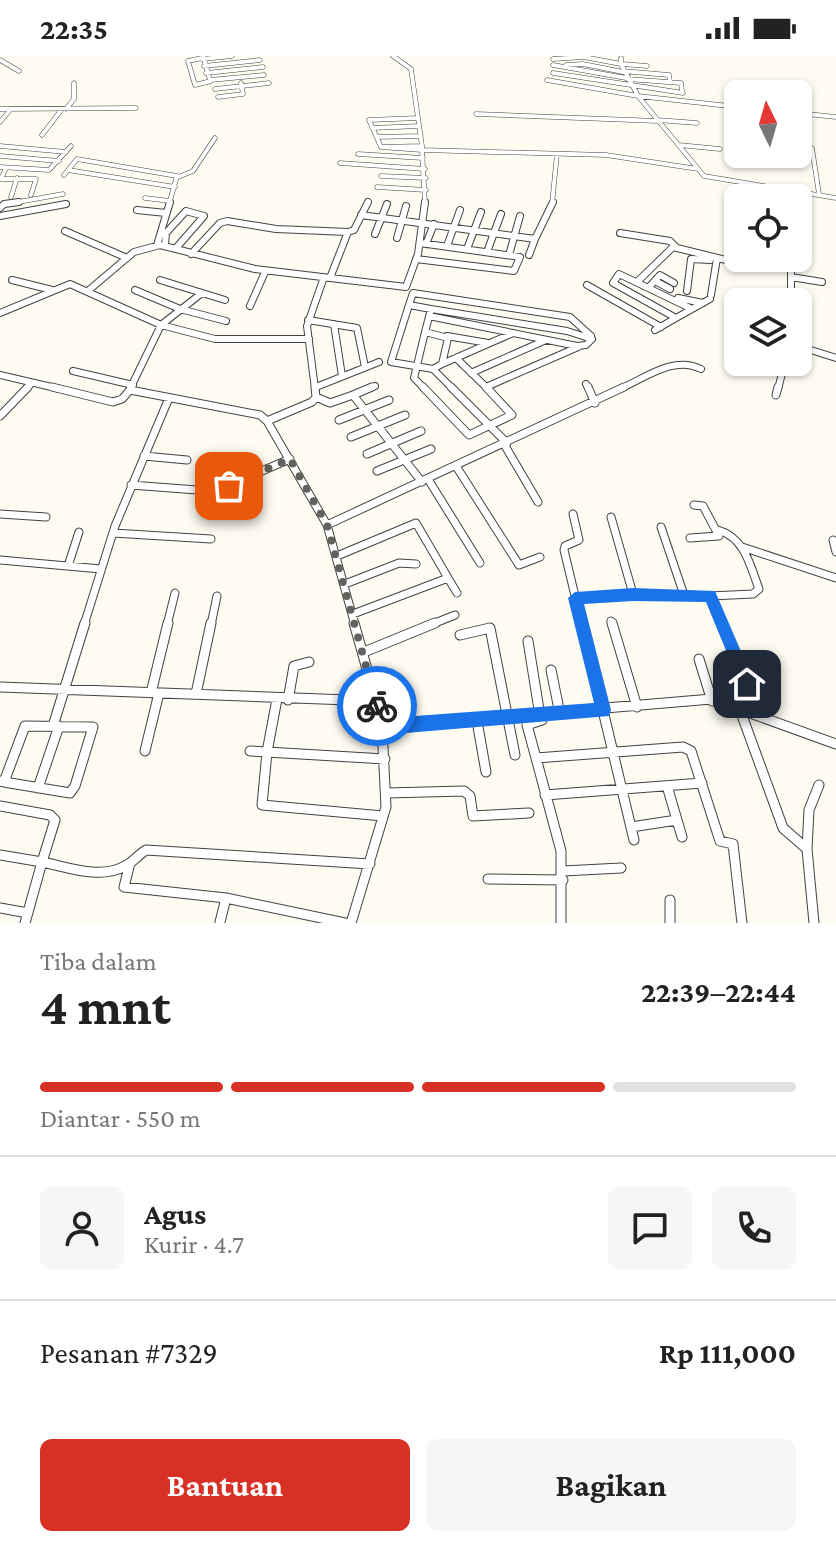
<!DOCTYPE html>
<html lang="id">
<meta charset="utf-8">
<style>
:root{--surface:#fff;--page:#f6f6f6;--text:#222;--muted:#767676;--line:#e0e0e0;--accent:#d93025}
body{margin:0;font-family:"Crimson Pro",serif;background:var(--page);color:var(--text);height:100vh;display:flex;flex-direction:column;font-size:30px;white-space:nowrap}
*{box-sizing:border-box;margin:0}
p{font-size:26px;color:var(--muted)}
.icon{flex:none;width:44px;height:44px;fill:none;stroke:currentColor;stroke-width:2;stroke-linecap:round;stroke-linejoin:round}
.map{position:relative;height:867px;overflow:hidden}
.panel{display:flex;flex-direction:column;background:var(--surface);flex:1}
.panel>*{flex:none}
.needle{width:52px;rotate:355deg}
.tools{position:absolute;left:724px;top:24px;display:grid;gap:16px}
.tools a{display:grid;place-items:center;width:88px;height:88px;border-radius:12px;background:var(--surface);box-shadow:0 2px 6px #0004;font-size:40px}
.pin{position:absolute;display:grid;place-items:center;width:68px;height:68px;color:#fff;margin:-34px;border-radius:16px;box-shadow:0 4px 12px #0006}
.courier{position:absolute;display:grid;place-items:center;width:80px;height:80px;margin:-40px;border:6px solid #1a73e8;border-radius:50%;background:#fff;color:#222;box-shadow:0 2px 10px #0007}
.summary em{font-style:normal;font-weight:700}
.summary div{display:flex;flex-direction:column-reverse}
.summary{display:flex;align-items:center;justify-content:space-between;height:136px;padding:0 40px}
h1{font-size:52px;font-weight:700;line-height:60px}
.bar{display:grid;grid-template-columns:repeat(4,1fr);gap:12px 8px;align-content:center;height:96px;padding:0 40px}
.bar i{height:10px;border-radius:6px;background:var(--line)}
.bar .active{background:var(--accent)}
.bar p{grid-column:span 4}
.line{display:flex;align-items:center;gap:20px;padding:0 40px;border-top:2px solid var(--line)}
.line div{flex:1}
.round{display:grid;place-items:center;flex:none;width:84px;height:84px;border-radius:12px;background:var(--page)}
.cta{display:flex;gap:16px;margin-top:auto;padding:16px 40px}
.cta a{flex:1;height:92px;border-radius:12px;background:var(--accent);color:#fff;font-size:32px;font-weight:700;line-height:92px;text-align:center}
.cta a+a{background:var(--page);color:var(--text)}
.status{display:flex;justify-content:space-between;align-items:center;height:56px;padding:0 40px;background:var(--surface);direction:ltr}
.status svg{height:22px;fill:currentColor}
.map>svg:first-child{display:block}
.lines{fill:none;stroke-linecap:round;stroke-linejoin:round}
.minor-far3-casing{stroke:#424242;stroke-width:5}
.minor-far2-casing{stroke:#424242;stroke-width:8}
.minor-far1-casing{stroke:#424242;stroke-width:9}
.minor-casing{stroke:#424242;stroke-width:11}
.minor-far3{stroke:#fff;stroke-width:4}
.minor-far2{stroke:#fff;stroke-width:6}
.minor-far1{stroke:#fff;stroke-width:7}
.minor{stroke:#fff;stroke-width:9}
.route{fill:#1a73e8}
.done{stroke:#63625e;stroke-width:8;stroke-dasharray:0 14.4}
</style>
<div class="status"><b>22:35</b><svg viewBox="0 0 49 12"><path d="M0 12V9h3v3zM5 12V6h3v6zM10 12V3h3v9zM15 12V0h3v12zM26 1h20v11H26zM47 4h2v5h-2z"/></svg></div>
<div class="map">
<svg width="836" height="867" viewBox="0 0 836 867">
<rect width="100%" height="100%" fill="#fefcf1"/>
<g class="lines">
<g class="minor-far3-casing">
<path id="minor-far3" d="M203 0 210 24 264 19
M393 0 411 13 422 90
M202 2 188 5 195 29 211 25
M202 3 232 0
M553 3 584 1 621 8V2
M0 4 19 15
M621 8 638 40 704 120 836 142
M622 8 647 10
M553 9 626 22
M566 9 583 8 623 16
M204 10 260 4
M622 15 669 19 670 26
M206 17 263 11
M553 17 683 37 645 31
M627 23 681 27 682 35
M547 24 638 40 738 51
M767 28 773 38
M215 33 269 27
M218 41 243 38 241 27
M798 41 808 58
M0 53 136 52
M66 53 74 43V27
M798 57 836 61
M476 58 658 65
M657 64 697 67
M0 66 11 53
M372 72 419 70
M42 79 62 53
M377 81 421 80
M679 89 720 93
M0 90 66 96
M422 90V94L381 91Z
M381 91 369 64 418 62
M812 92 819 138
M358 98 423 102
M0 100 59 105
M340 107 425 113
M0 111 49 114 71 90
M6 112 1 123H36L31 139
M68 114 175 131
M64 119 77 103 177 120 169 148
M381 120 426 122
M178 121 193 115 215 82
M377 131 426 134
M11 141 17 122
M145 142 170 145
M7 148 63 138
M425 148 422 94 606 99 698 113
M552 148 557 98"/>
</g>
<g class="minor-far2-casing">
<path id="minor-far2" d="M0 152 4 148 19 146
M137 154 166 157
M361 159 535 183 529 199
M0 160 66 148
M65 175 127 202
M348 176 354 174 368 146
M620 177 670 185 676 191
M375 178 387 148
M397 182 406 150
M535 183 553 146
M426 188 434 168
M157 189 170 146
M165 189 166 177 186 155 204 160 177 191
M447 190 460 154
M467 193 481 156
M487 196 501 158
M191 198 220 167 227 165 276 173 348 176 330 222
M509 199 520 160
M778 202 791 207V246
M416 203 514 215 520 201 420 187
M619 218 692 253 676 262 613 227Z
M791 221 822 226
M12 224 52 234
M160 224 225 244
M638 225 673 191 734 206H740L742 202
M655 225 670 233
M587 229 661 271
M649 231 660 219 674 227
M89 234 134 196 160 189 255 213 406 231 418 198 425 146
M135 234 180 253 226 265
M687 235 691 203 710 204
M711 239 717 202
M678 242 703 247
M409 249 391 306 433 313
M250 250 265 216
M692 253 710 243
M0 257 70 228 161 269 215 283H309
M429 260 577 290 586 289 592 283 567 275 431 253
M308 264 357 272 365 311
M334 268 342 320
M655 274 676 262
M447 280 488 287
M798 290 836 302
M456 302 486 331
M442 308 513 277
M73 315 133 329
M471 317 546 284
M0 319 60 333
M586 328 589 333
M316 331 379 306
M26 333 32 327
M130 333 161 269 202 237
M315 333 307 270 324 221
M367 333 375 330
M425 333 414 322 425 276
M453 333 433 313 442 308 448 282 425 276 431 253 409 249 413 237 570 261 591 280
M488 333 486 331 578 291
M620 333C645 322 674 299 701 313
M778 333 785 306"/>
</g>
<g class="minor-far1-casing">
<path id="minor-far1" d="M52 331 113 346 122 343 130 334
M131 331 130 334 260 359 267 365
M315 331 316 341 312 346 267 365 327 469 355 569
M423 331 469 379 512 359 486 331
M451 331 507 387
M588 331 595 347
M353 339 372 331
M776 339 778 331
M316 341 330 347 353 339 422 426
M0 360 28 331
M339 364 389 344
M351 381 405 359
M504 388 538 446
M367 398 421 375
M144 400 187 404
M456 410 519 509 540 501
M377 415 431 393
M428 423 480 507
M131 429 223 436 234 427 290 403
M0 458 46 461
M573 458 579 484 565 490 564 494 582 569
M327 469 624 331
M661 471 684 539
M718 474C745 482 750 509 759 533L753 538 710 540 722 569
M113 477 211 483
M690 482 719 480 703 450 694 449
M833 484 836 496
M742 491 836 522
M337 500 416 467 448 522 353 558
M0 504 101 513
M68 510 79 476
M448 522 457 537
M345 528 399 507 416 508
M633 538 710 540
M575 542 633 538 611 461
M611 565 612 569
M84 569 115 470 169 342
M167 569 175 537
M211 569 217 540
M430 569 455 559"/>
</g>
<g class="minor-casing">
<path id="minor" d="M354 567 376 645
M582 567 634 784
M612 567 637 651
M460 579 490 572 515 699
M528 585 540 660
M364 596 435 567
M699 603 712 645
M551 614 560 658
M0 631 376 645 382 671 386 751 351 867
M151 637 168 567
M196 638 211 567
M277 643 267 696 385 703
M736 643 783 772 807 793 814 867
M288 644 294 610 309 606
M739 653 836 688
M477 665 486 716
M25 670 93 671 75 730 70 737 4 726Z
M53 670 85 567
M382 671 747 640V628L721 567
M145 695 159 637
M250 695 267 696 262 749 383 760
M536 702 527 669 542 664
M0 725 4 726
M667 730 682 781
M38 732 59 670
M387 737 464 735 470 740 473 760 529 757
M545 739 702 727
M0 750 50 759 55 764 42 806 0 799
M631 771 677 764
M807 793 809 754 819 729
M130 807 124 831 226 842 345 867
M563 815 621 812
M488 823 563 824
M670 844V867
M0 852 28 857
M220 866 226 842
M25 867 42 806C68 811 100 824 125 810 133 806 138 799 146 794L370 808
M561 867V795L536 702 683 691 691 695 720 785 733 788 742 867"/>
</g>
<use href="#minor-far3" class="minor-far3"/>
<use href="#minor-far2" class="minor-far2"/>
<use href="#minor-far1" class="minor-far1"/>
<use href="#minor" class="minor"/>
</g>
<path class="route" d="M633 532 715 535 755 628 753 633H742L706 546 633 545 584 548 611 654 609 660 382 679 376 676 369 650 377 642 383 644 388 662 594 647 568 542 575 536Z"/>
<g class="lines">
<path class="done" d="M229 430 290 403 327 469 377 650"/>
</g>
</svg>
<div class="tools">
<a><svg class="needle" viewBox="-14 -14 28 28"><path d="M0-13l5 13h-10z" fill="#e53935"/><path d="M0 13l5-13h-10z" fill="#767676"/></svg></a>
<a><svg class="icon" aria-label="locate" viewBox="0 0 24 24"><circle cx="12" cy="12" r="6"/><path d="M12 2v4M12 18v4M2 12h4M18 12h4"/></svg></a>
<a><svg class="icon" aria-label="layers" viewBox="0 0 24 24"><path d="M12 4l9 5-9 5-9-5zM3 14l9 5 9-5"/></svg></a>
</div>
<div class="pin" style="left:229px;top:430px;background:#ea580c"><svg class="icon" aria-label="bag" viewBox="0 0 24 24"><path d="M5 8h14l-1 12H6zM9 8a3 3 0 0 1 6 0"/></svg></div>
<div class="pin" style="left:747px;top:628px;background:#1f2937"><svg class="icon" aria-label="home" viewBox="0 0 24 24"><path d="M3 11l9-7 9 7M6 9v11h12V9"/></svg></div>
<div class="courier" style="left:377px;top:650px"><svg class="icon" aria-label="bike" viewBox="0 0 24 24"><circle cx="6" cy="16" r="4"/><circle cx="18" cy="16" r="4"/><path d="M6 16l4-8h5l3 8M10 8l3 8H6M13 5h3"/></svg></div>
</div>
<section class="panel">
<div class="summary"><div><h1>4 mnt</h1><p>Tiba dalam</p></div><em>22:39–22:44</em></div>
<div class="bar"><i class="active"></i><i class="active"></i><i class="active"></i><i></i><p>Diantar · 550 m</p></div>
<div class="line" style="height:144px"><a class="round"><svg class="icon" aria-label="person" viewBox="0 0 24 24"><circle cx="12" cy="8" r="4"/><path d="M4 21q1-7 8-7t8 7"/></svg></a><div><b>Agus</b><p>Kurir · 4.7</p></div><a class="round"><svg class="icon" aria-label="chat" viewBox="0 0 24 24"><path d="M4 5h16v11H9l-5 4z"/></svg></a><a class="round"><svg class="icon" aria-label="phone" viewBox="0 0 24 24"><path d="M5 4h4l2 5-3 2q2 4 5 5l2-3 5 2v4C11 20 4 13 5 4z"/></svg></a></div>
<div class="line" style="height:104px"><div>Pesanan #7329</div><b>Rp 111,000</b></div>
<div class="cta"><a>Bantuan</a><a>Bagikan</a></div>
</section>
